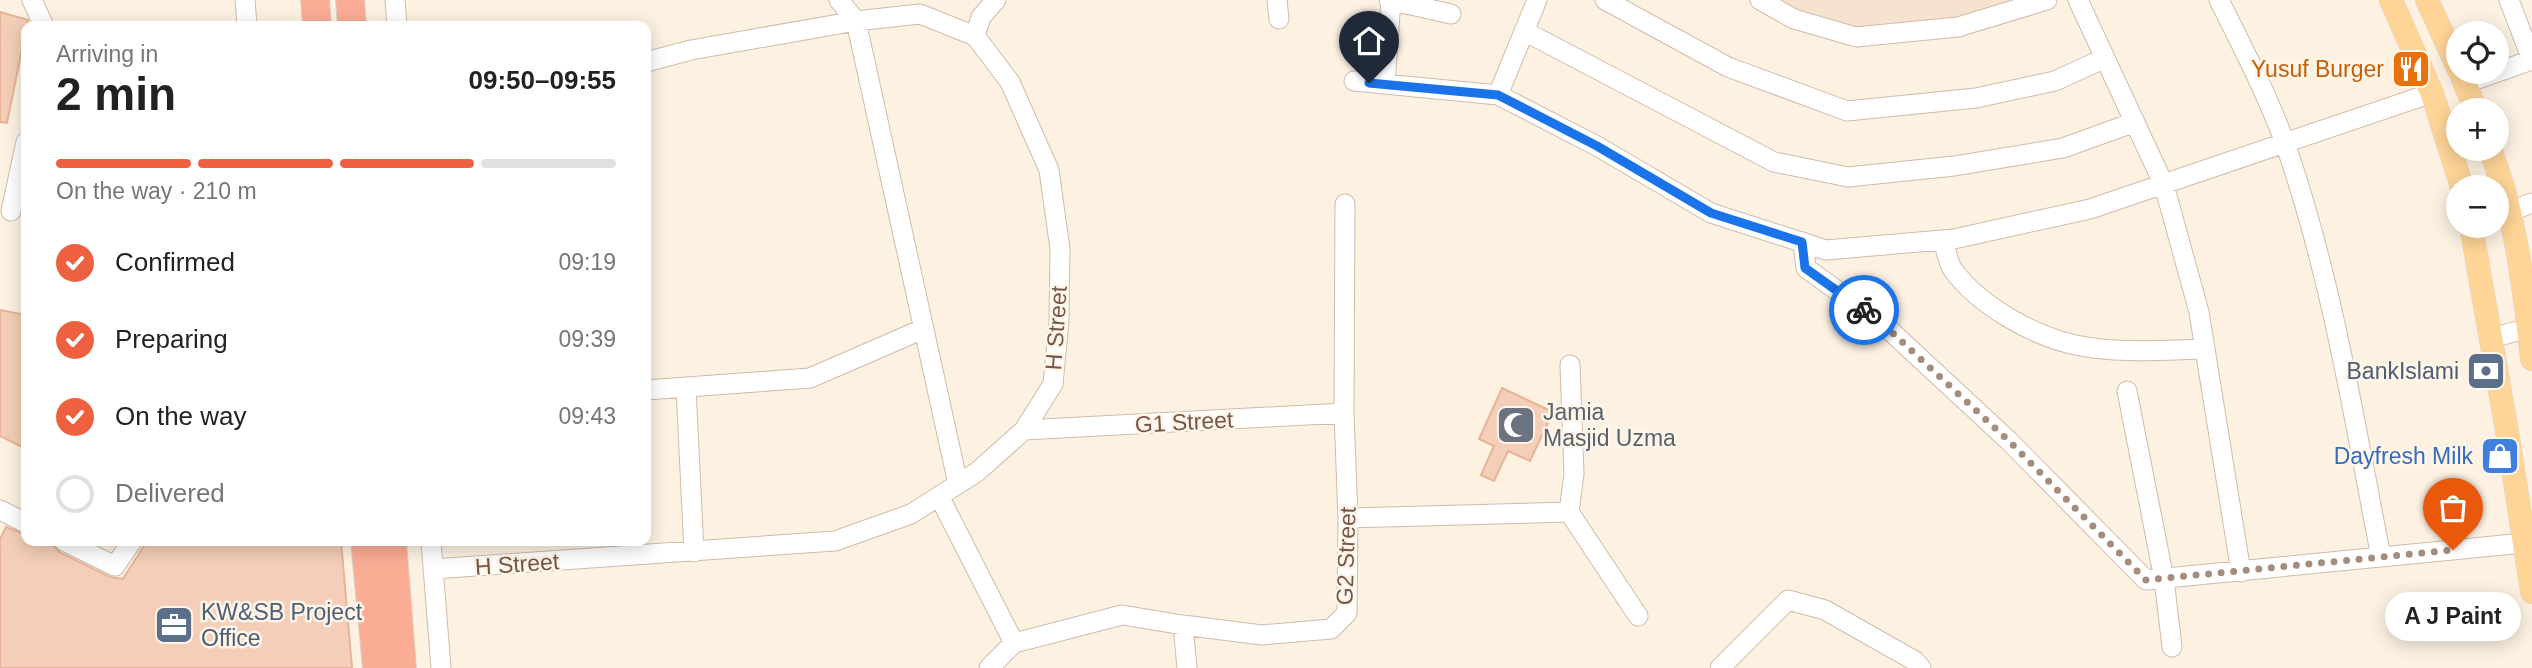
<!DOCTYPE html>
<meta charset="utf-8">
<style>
:root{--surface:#fff;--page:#f6f6f6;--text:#222;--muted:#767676;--line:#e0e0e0;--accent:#ee6140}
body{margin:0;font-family:Helvetica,sans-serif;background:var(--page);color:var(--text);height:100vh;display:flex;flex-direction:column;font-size:26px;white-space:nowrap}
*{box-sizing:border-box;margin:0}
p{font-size:23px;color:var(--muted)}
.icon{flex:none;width:38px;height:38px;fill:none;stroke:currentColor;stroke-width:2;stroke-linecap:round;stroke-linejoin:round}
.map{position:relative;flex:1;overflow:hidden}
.details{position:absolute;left:21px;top:21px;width:630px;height:525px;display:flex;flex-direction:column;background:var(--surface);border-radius:14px;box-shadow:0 4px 18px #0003}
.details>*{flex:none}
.buttons{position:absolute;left:2446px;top:21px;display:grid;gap:14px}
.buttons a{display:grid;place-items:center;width:63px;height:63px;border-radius:50%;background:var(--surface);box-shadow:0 4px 18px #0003;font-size:35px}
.pin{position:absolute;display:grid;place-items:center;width:60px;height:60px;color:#fff;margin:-72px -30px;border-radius:50% 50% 50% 0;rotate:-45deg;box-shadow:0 0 7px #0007}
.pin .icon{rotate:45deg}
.courier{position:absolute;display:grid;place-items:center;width:70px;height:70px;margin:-35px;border:5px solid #1a73e8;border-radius:50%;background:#fff;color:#222;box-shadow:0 2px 9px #0007}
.bubble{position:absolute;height:49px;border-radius:24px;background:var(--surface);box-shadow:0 4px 18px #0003;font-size:23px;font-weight:600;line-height:49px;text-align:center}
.headline em{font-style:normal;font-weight:600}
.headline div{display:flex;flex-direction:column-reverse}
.headline{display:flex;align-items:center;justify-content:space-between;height:119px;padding:0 35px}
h1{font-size:46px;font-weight:600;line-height:52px}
.bar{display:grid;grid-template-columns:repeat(4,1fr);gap:10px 7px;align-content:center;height:84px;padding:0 35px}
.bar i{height:9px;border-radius:5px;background:var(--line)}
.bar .on{background:var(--accent)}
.bar p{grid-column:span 4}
ol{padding:0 35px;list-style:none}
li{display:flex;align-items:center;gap:21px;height:77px}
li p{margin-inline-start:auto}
li .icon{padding:7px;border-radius:50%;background:var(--accent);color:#fff;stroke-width:4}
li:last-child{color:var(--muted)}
li i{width:38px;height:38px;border:4px solid var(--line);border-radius:50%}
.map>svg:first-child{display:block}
.residential{fill:#f5e3d0}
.building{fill:#f4ceb8;stroke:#e8b397;stroke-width:2}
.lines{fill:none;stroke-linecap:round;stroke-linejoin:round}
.minor-casing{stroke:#d1baab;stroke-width:21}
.major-casing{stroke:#dbd3cf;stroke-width:24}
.highway-casing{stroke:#dbd3cf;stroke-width:30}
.minor{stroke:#fff;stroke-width:19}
.major{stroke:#ffd597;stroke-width:23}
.highway{stroke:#fbac95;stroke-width:28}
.done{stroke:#a58d7d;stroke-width:7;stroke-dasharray:0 12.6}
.route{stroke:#1a73e8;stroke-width:9}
.labels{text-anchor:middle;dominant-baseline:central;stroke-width:5;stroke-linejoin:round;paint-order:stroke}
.food-label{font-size:23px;fill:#c56008;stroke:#fff6e9;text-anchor:end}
.street-label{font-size:23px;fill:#765647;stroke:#fff6e9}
.service-label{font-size:23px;fill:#4e5e75;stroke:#fff6e9;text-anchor:end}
.worship-label{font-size:23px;fill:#5b616d;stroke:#fff6e9;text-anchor:start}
.shop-label{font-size:23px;fill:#366cbe;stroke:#fff6e9;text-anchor:end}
</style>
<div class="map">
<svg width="2532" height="668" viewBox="0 0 2532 668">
<rect width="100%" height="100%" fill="#fdf2e2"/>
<path class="residential" d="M1760 0H2047L1856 37Z"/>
<path class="building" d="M0 12 28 20 7 123 0 122Z
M0 310 26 315V439L22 447 0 436Z
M1502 388 1553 412 1530 461 1508 451 1494 481 1481 475 1494 446 1479 439Z
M6 527 26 535V541H43L53 545 59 552 110 577 123 579 147 541H341L352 668H0V539Z"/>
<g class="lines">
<g class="minor-casing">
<path id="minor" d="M32 0 44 26
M245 0 247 26
M395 0 397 26
M839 0 856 21 958 484
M1277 0 1279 19
M1389 0 1451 14
M1605 0 1728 67 1847 111 1976 98 2055 81 2105 58
M1760 0 1794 19 1856 37 1958 27 2047 0
M2078 0 2164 185 2199 312 2241 572
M2219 0C2243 48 2268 96 2286 146 2332 279 2354 419 2381 557
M2509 0 2532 60
M1524 31 1774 162 1848 177 1954 166 2063 148 2135 122
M975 36 981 17 996 0
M1354 81 1498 95 1597 146 1711 213 1826 250 1954 239 2090 209 2432 93
M2466 83 2532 60
M1385 84 1391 0
M1498 95 1537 0
M11 211 26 142
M2508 212 2532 203
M1943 240C1946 249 1948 263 1953 270 1980 306 2033 336 2076 345 2118 354 2163 350 2205 349
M1803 242 1806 268 1883 324 2009 441 2146 580 2524 543
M2492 338 2532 327
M686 388 694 552
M646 390 810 378 923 329
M2127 391 2164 579 2172 647
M1024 430 1344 413
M939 496 1014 643
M0 510 26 523
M1569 512 1638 616
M1348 518 1569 512 1574 474 1570 365
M64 541 115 566 132 541
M431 541 441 668
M433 569 835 541 911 514 977 472 1024 430 1053 384 1059 322 1060 249 1049 170 1010 82 975 36 920 14 856 21 691 50 646 62
M1183 625 1187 668
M989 668 1014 643 1122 615 1183 625 1262 635 1331 629 1347 613 1348 518 1344 413 1345 204
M1720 668 1788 600 1825 610 1915 661 1921 668"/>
</g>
<g class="major-casing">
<path id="major" d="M2391 0 2432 93 2462 187
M2427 0 2459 70
M2460 72 2476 110
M2490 149C2516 216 2524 288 2532 359
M2471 226 2508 437 2532 592"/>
</g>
<g class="highway-casing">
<path id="highway" d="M315 0 317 26
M350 0 352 26
M365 541 377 668
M392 541 402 668"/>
</g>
<use href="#minor" class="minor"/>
<use href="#major" class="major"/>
<use href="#highway" class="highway"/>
</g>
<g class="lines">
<path class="done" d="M1864 310 1883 324 2009 441 2146 580 2453 550"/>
<path class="route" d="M1369 83 1498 95 1597 146 1711 213 1802 242 1805 268 1864 310"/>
</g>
<defs>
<g id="restaurant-square" transform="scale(2.0125)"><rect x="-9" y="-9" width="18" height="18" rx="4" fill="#e8710a" stroke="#fff6e9"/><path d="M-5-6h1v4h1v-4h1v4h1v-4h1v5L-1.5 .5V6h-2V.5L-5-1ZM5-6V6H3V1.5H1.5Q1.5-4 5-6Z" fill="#fff"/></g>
<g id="bank-square" transform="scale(2.0125)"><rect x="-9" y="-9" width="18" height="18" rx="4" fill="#5c6f8a" stroke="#fff6e9"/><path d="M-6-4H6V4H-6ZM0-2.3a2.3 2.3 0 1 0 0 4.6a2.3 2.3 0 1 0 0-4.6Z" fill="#fff"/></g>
<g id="mosque-square" transform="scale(2.0125)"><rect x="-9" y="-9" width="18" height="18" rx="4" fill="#6b7280" stroke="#fff6e9"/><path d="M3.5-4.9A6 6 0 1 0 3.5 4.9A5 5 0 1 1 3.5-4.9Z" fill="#fff"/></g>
<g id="shop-square" transform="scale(2.0125)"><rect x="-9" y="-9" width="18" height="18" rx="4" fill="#3f7fe0" stroke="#fff6e9"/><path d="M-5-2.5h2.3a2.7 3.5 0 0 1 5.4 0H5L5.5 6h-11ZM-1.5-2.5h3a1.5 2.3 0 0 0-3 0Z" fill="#fff"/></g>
<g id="office-square" transform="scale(2.0125)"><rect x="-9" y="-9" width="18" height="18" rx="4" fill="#5c6f8a" stroke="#fff6e9"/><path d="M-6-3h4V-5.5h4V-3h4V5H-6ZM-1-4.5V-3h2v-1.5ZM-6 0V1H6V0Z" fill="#fff"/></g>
</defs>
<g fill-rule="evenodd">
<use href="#restaurant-square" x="2411" y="69"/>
<use href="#bank-square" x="2486" y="371"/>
<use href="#mosque-square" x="1516" y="425"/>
<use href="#shop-square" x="2500" y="456"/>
<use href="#office-square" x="174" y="625"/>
</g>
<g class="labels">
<g class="food-label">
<text x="2384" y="69">Yusuf Burger</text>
</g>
<g class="street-label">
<text transform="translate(1056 328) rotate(-86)">H Street</text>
<text transform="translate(1184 422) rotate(-3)">G1 Street</text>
<text transform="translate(1346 556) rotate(-88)">G2 Street</text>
<text transform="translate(517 564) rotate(-4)">H Street</text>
</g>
<g class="service-label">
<text x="2459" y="371">BankIslami</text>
<text x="201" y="612" text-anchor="start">KW&amp;SB Project<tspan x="201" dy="26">Office</tspan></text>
</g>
<g class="worship-label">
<text x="1543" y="412">Jamia<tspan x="1543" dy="26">Masjid Uzma</tspan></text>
</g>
<g class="shop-label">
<text x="2473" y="456">Dayfresh Milk</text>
</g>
</g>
</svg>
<div class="buttons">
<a><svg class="icon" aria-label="locate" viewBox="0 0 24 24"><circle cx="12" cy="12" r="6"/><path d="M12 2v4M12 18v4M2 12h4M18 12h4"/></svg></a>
<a>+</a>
<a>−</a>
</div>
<div class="pin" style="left:2453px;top:550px;background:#ea580c"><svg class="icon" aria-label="bag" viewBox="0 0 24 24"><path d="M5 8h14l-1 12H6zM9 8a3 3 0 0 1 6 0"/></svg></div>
<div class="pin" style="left:1369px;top:83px;background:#1f2937"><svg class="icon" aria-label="home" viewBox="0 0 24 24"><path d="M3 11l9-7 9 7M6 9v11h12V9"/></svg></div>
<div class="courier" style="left:1864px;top:310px"><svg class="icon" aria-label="bike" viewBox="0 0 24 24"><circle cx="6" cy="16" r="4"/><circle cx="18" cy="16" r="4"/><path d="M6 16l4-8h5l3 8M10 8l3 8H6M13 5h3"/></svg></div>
<div class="bubble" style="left:2385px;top:592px;width:136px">A J Paint</div>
<section class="details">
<div class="headline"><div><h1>2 min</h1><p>Arriving in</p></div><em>09:50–09:55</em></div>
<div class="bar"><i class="on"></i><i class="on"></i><i class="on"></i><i></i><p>On the way · 210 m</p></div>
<ol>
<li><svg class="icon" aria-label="check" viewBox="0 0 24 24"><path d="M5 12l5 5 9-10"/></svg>Confirmed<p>09:19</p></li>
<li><svg class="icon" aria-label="check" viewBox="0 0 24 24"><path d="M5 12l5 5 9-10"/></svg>Preparing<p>09:39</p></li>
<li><svg class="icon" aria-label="check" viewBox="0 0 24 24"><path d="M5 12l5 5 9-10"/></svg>On the way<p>09:43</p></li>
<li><i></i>Delivered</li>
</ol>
</section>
</div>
